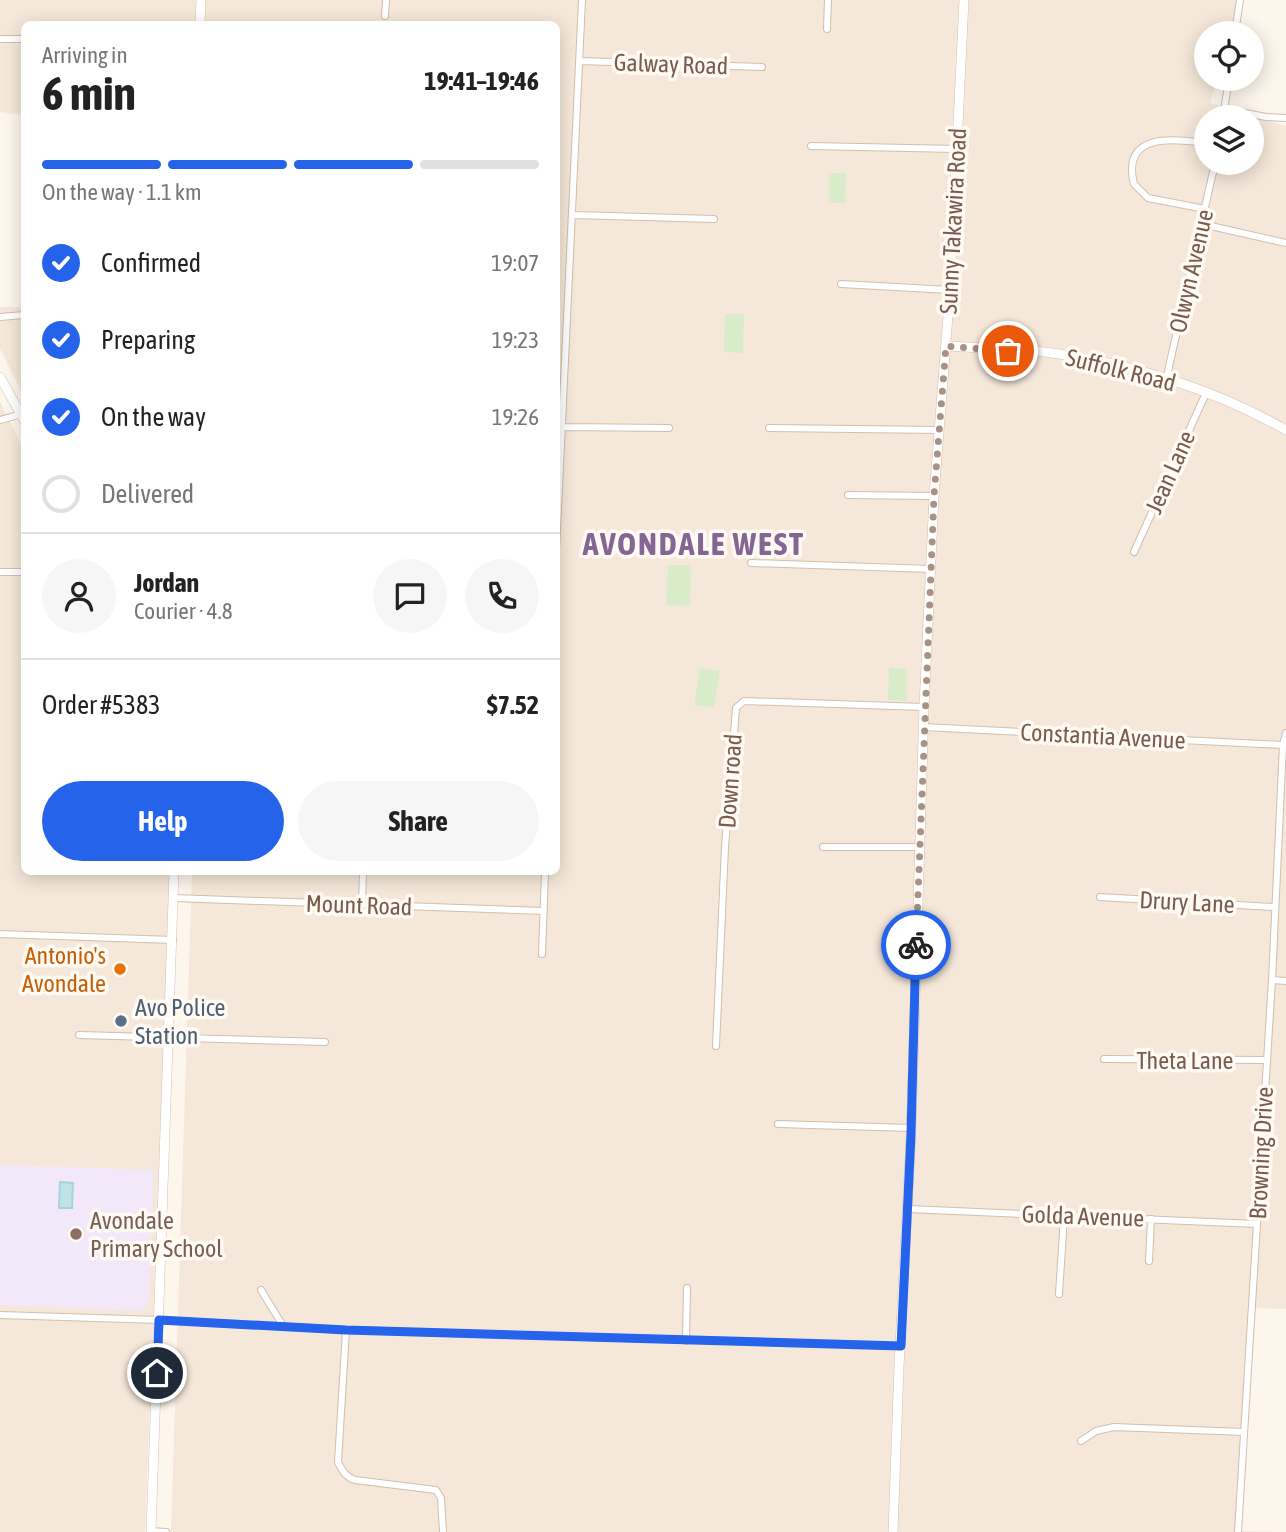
<!DOCTYPE html>
<meta charset="utf-8">
<style>
:root{--surface:#fff;--page:#f6f6f6;--text:#222;--muted:#767676;--line:#e0e0e0;--accent:#2563eb}
body{margin:0;font-family:"Asap Condensed",sans-serif;background:var(--page);color:var(--text);height:100vh;display:flex;flex-direction:column;font-size:26px;white-space:nowrap}
*{box-sizing:border-box;margin:0}
p{font-size:23px;color:var(--muted)}
.icon{flex:none;width:38px;height:38px;fill:none;stroke:currentColor;stroke-width:2;stroke-linecap:round;stroke-linejoin:round}
.map{position:relative;flex:1;overflow:hidden}
.panel{position:absolute;left:21px;top:21px;width:539px;height:854px;display:flex;flex-direction:column;background:var(--surface);border-radius:10px;box-shadow:0 4px 18px #0003}
.panel>*{flex:none}
.fabs{position:absolute;left:1194px;top:21px;display:grid;gap:14px}
.fabs a{display:grid;place-items:center;width:70px;height:70px;border-radius:50%;background:var(--surface);box-shadow:0 4px 18px #0003;font-size:35px}
.pin{position:absolute;display:grid;place-items:center;width:60px;height:60px;color:#fff;margin:-30px;border:4px solid #fff;border-radius:50%;box-shadow:0 2px 7px #0007}
.courier{position:absolute;display:grid;place-items:center;width:70px;height:70px;margin:-35px;border:5px solid #2563eb;border-radius:50%;background:#fff;color:#222;box-shadow:0 2px 9px #0007}
.overview em{font-style:normal;font-weight:700}
.overview div{display:flex;flex-direction:column-reverse}
.overview{display:flex;align-items:center;justify-content:space-between;height:119px;padding:0 21px}
h1{font-size:46px;font-weight:700;line-height:52px}
.bar{display:grid;grid-template-columns:repeat(4,1fr);gap:10px 7px;align-content:center;height:84px;padding:0 21px}
.bar i{height:9px;border-radius:5px;background:var(--line)}
.bar .selected{background:var(--accent)}
.bar p{grid-column:span 4}
.line{display:flex;align-items:center;gap:18px;padding:0 21px;border-top:2px solid var(--line)}
.line div{flex:1}
.round{display:grid;place-items:center;flex:none;width:74px;height:74px;border-radius:37px;background:var(--page)}
ol{padding:0 21px;list-style:none}
li{display:flex;align-items:center;gap:21px;height:77px}
li p{margin-inline-start:auto}
li .icon{padding:7px;border-radius:50%;background:var(--accent);color:#fff;stroke-width:4}
li:last-child{color:var(--muted)}
li i{width:38px;height:38px;border:4px solid var(--line);border-radius:50%}
.action{display:flex;gap:14px;margin-top:auto;padding:14px 21px}
.action a{flex:1;height:80px;border-radius:42px;background:var(--accent);color:#fff;font-size:28px;font-weight:700;line-height:80px;text-align:center}
.action a+a{background:var(--page);color:var(--text)}
.map>svg:first-child{display:block}
.residential{fill:#f5e8da;fill-rule:evenodd}
.education{fill:#f3e8fa}
.green{fill:#d8ecc9}
.water{fill:#bfe3e8;stroke:#a5d3da;stroke-width:2}
.lines{fill:none;stroke-linecap:round;stroke-linejoin:round}
.street-casing{stroke:#d1beb0;stroke-width:8}
.secondary-casing{stroke:#d6c0b0;stroke-width:10}
.street{stroke:#fff;stroke-width:6}
.secondary{stroke:#fff;stroke-width:9}
.done{stroke:#a89285;stroke-width:7;stroke-dasharray:0 12.6}
.route{stroke:#2563eb;stroke-width:9}
.food-dot{fill:#e8710a;stroke:#fffaf3;stroke-width:2.5}
.service-dot{fill:#5c6f8a;stroke:#fffaf3;stroke-width:2.5}
.education-dot{fill:#8d6e63;stroke:#fffaf3;stroke-width:2.5}
.labels{text-anchor:middle;dominant-baseline:central;stroke-width:7;stroke-linejoin:round;paint-order:stroke}
.street-label{font-size:24px;fill:#7a5c4d;stroke:#fffaf3}
.food-label{font-size:24px;fill:#c56008;stroke:#fffaf3;text-anchor:end}
.service-label{font-size:24px;fill:#4e5e75;stroke:#fffaf3;text-anchor:start}
.education-label{font-size:24px;fill:#785e54;stroke:#fffaf3;text-anchor:start}
.district-label{font-size:32px;font-weight:bold;letter-spacing:2px;fill:#846695;stroke:#fffaf3}
</style>
<div class="map">
<svg width="1286" height="1532" viewBox="0 0 1286 1532">
<rect width="100%" height="100%" fill="#fdf6ec"/>
<path class="residential" d="M0 0H1239L1230 33H1206V79H1217L1210 103 1286 126V1309L1252 1308 1238 1531 1280 1532H171L192 872H556V24H24V115L0 112ZM1206 117H1251V163H1206Z
M0 307H24V397L0 349Z
M0 402 24 450V872H170L145 1532H0Z"/>
<path class="education" d="M0 1165 153 1170 149 1299 143 1311 0 1305Z"/>
<path class="green" d="M829 173H846L845 203H829Z
M725 314H744L743 353 724 352Z
M668 565H691L690 606 666 605Z
M700 668 720 671 714 708 694 705Z
M889 668 907 669V701L888 700Z"/>
<path class="water" d="M60 1182 73 1183 72 1208H59Z"/>
<g class="lines">
<g class="street-casing">
<path id="street" d="M385 16 386 0
M827 29 828 0
M1235 33 1240 0
M0 39H24
M580 61 762 67
M1225 109 1266 117 1286 118
M1223 117 1229 79
M811 146 957 149
M1205 209 1148 198 1134 184C1121 132 1174 139 1206 143
M574 215 714 219
M1202 224 1286 243
M841 284 950 290
M0 317 24 315
M1166 380 1215 163
M0 420 22 414
M563 427 669 428
M769 428 939 430
M848 495 934 496
M556 550 582 0
M1134 552 1206 393
M751 563 931 569
M0 572H24
M923 727 1283 745
M823 847H920
M1100 897 1274 907
M174 898 544 911
M362 905 363 872
M0 934 173 940
M542 954 545 872
M1272 980 1286 981
M79 1035 325 1042
M716 1046 725 847 736 708 744 701 924 707
M1104 1059 1267 1060
M778 1124 911 1128
M908 1209 1257 1224
M1149 1261 1151 1219
M261 1290 283 1326
M1059 1294 1064 1216
M0 1315 159 1320 346 1330 900 1346
M346 1330 338 1462C342 1471 346 1477 355 1480L436 1490 441 1498 443 1532
M686 1341 687 1288
M1081 1441 1096 1431 1114 1427 1244 1432
M151 1531 166 1532
M1238 1532 1272 980 1283 745 1286 733"/>
</g>
<g class="secondary-casing">
<path id="secondary" d="M200 24 201 0
M946 346C981 348 1018 349 1053 353 1133 364 1216 390 1286 430
M0 377 24 420
M151 1532 174 872
M893 1532 899 1366 911 1134 924 707 934 496 950 290 964 0"/>
</g>
<use href="#street" class="street"/>
<use href="#secondary" class="secondary"/>
</g>
<g class="lines">
<path class="done" d="M916 945 934 496 946 346 1008 351"/>
<path class="route" d="M157 1373 159 1320 346 1330 901 1346 911 1134 916 945"/>
</g>
<circle class="food-dot" cx="120" cy="969" r="7"/>
<circle class="service-dot" cx="121" cy="1021" r="7"/>
<circle class="education-dot" cx="76" cy="1234" r="7"/>
<g class="labels">
<g class="street-label">
<text transform="translate(671 64) rotate(2)">Galway Road</text>
<text transform="translate(953 221) rotate(-87)">Sunny Takawira Road</text>
<text transform="translate(1191 271) rotate(-77)">Olwyn Avenue</text>
<text transform="translate(1121 370) rotate(14)">Suffolk Road</text>
<text transform="translate(1170 472) rotate(-66)">Jean Lane</text>
<text transform="translate(1103 736) rotate(3)">Constantia Avenue</text>
<text transform="translate(730 781) rotate(-86)">Down road</text>
<text transform="translate(1187 902) rotate(3)">Drury Lane</text>
<text transform="translate(359 905) rotate(2)">Mount Road</text>
<text x="1185" y="1060">Theta Lane</text>
<text transform="translate(1261 1153) rotate(-87)">Browning Drive</text>
<text transform="translate(1083 1216) rotate(2)">Golda Avenue</text>
</g>
<g class="food-label">
<text x="106" y="955">Antonio's<tspan x="106" dy="28">Avondale</tspan></text>
</g>
<g class="service-label">
<text x="135" y="1007">Avo Police<tspan x="135" dy="28">Station</tspan></text>
</g>
<g class="education-label">
<text x="90" y="1220">Avondale<tspan x="90" dy="28">Primary School</tspan></text>
</g>
<g class="district-label">
<text x="694" y="543">AVONDALE WEST</text>
</g>
</g>
</svg>
<div class="fabs">
<a><svg class="icon" aria-label="locate" viewBox="0 0 24 24"><circle cx="12" cy="12" r="6"/><path d="M12 2v4M12 18v4M2 12h4M18 12h4"/></svg></a>
<a><svg class="icon" aria-label="layers" viewBox="0 0 24 24"><path d="M12 4l9 5-9 5-9-5zM3 14l9 5 9-5"/></svg></a>
</div>
<div class="pin" style="left:1008px;top:351px;background:#ea580c"><svg class="icon" aria-label="bag" viewBox="0 0 24 24"><path d="M5 8h14l-1 12H6zM9 8a3 3 0 0 1 6 0"/></svg></div>
<div class="pin" style="left:157px;top:1373px;background:#1f2937"><svg class="icon" aria-label="home" viewBox="0 0 24 24"><path d="M3 11l9-7 9 7M6 9v11h12V9"/></svg></div>
<div class="courier" style="left:916px;top:945px"><svg class="icon" aria-label="bike" viewBox="0 0 24 24"><circle cx="6" cy="16" r="4"/><circle cx="18" cy="16" r="4"/><path d="M6 16l4-8h5l3 8M10 8l3 8H6M13 5h3"/></svg></div>
<section class="panel">
<div class="overview"><div><h1>6 min</h1><p>Arriving in</p></div><em>19:41–19:46</em></div>
<div class="bar"><i class="selected"></i><i class="selected"></i><i class="selected"></i><i></i><p>On the way · 1.1 km</p></div>
<ol>
<li><svg class="icon" aria-label="check" viewBox="0 0 24 24"><path d="M5 12l5 5 9-10"/></svg>Confirmed<p>19:07</p></li>
<li><svg class="icon" aria-label="check" viewBox="0 0 24 24"><path d="M5 12l5 5 9-10"/></svg>Preparing<p>19:23</p></li>
<li><svg class="icon" aria-label="check" viewBox="0 0 24 24"><path d="M5 12l5 5 9-10"/></svg>On the way<p>19:26</p></li>
<li><i></i>Delivered</li>
</ol>
<div class="line" style="height:126px"><a class="round"><svg class="icon" aria-label="person" viewBox="0 0 24 24"><circle cx="12" cy="8" r="4"/><path d="M4 21q1-7 8-7t8 7"/></svg></a><div><b>Jordan</b><p>Courier · 4.8</p></div><a class="round"><svg class="icon" aria-label="chat" viewBox="0 0 24 24"><path d="M4 5h16v11H9l-5 4z"/></svg></a><a class="round"><svg class="icon" aria-label="phone" viewBox="0 0 24 24"><path d="M5 4h4l2 5-3 2q2 4 5 5l2-3 5 2v4C11 20 4 13 5 4z"/></svg></a></div>
<div class="line" style="height:91px"><div>Order #5383</div><b>$7.52</b></div>
<div class="action"><a>Help</a><a>Share</a></div>
</section>
</div>
